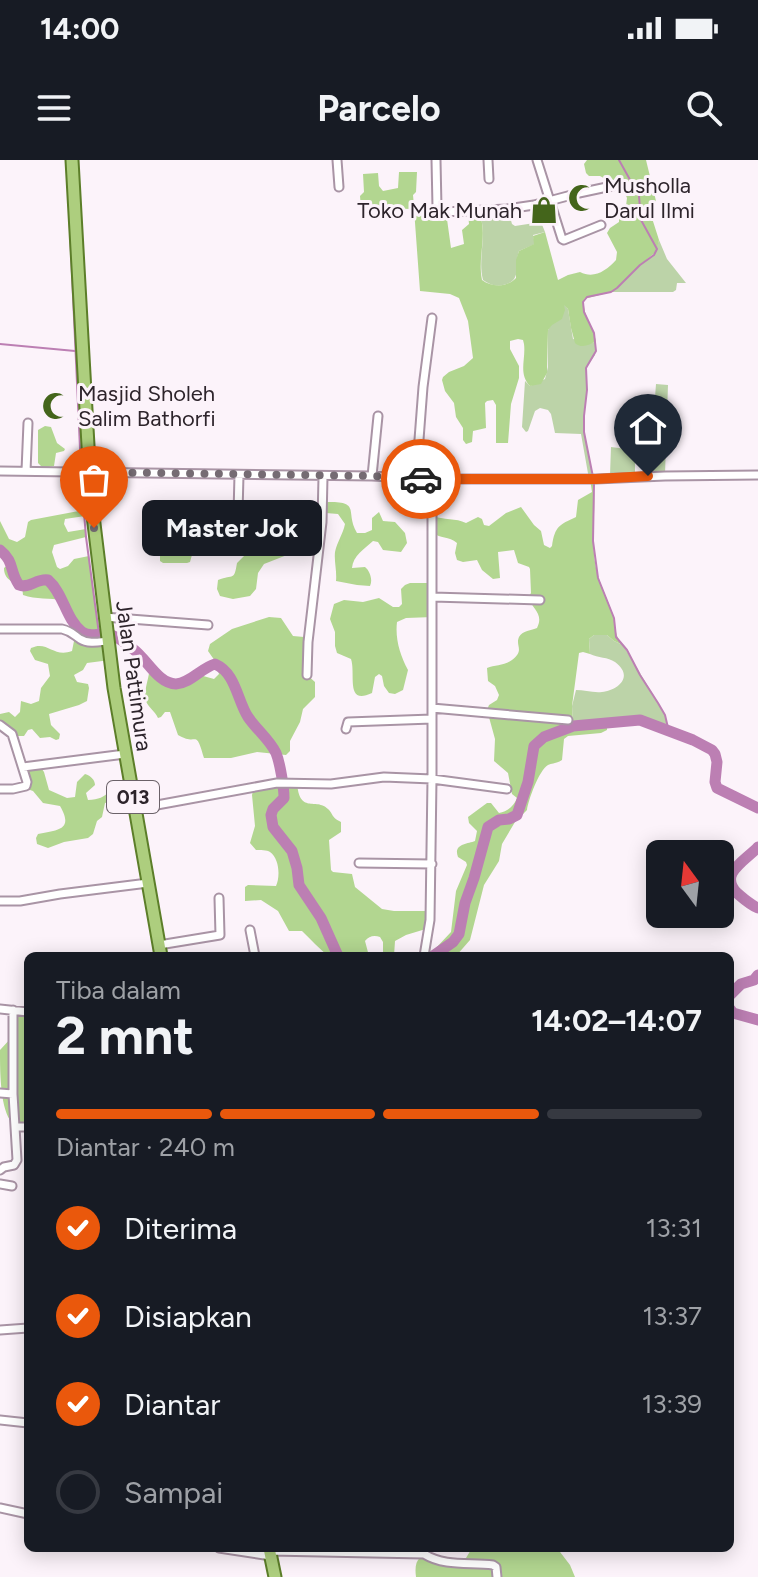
<!DOCTYPE html>
<html lang="id">
<meta charset="utf-8">
<style>
:root{--surface:#171b24;--page:#242831;--text:#f1f3f6;--muted:#9ea1a6;--line:#363941;--accent:#ea580c}
body{margin:0;font-family:Figtree,sans-serif;background:var(--page);color:var(--text);height:100vh;display:flex;flex-direction:column;font-size:30px;white-space:nowrap}
*{box-sizing:border-box;margin:0}
p{font-size:26px;color:var(--muted)}
.icon{flex:none;width:44px;height:44px;fill:none;stroke:currentColor;stroke-width:2;stroke-linecap:round;stroke-linejoin:round}
.map{position:relative;flex:1;overflow:hidden}
.details{position:absolute;left:24px;top:792px;width:710px;height:600px;display:flex;flex-direction:column;background:var(--surface);border-radius:12px;box-shadow:0 4px 20px #0003}
.details>*{flex:none}
.needle{width:52px;rotate:345deg}
.tools{position:absolute;left:646px;top:680px;display:grid;gap:16px}
.tools a{display:grid;place-items:center;width:88px;height:88px;border-radius:12px;background:var(--surface);box-shadow:0 4px 20px #0003;font-size:40px}
.pin{position:absolute;display:grid;place-items:center;width:68px;height:68px;color:#fff;margin:-82px -34px;border-radius:50% 50% 50% 0;rotate:-45deg;box-shadow:0 0 8px #0007}
.pin .icon{rotate:45deg}
.courier{position:absolute;display:grid;place-items:center;width:80px;height:80px;margin:-40px;border:6px solid #ea580c;border-radius:50%;background:#fff;color:#222;box-shadow:0 2px 10px #0007}
.bubble{position:absolute;height:56px;border-radius:12px;background:var(--surface);box-shadow:0 4px 20px #0003;font-size:26px;font-weight:700;line-height:56px;text-align:center}
.summary em{font-style:normal;font-weight:700}
.summary div{display:flex;flex-direction:column-reverse}
.summary{display:flex;align-items:center;justify-content:space-between;height:136px;padding:0 32px}
h1{font-size:52px;font-weight:700;line-height:60px}
.bar{display:grid;grid-template-columns:repeat(4,1fr);gap:12px 8px;align-content:center;height:96px;padding:0 32px}
.bar i{height:10px;border-radius:6px;background:var(--line)}
.bar .current{background:var(--accent)}
.bar p{grid-column:span 4}
ol{padding:0 32px;list-style:none}
li{display:flex;align-items:center;gap:24px;height:88px}
li p{margin-inline-start:auto}
li .icon{padding:8px;border-radius:50%;background:var(--accent);color:#fff;stroke-width:4}
li:last-child{color:var(--muted)}
li i{width:44px;height:44px;border:4px solid var(--line);border-radius:50%}
.status{display:flex;justify-content:space-between;align-items:center;height:56px;padding:0 40px;background:var(--surface);direction:ltr}
.status svg{height:22px;fill:currentColor}
header{display:flex;justify-content:space-between;align-items:center;height:104px;padding:0 32px;background:var(--surface);font-size:36px;font-weight:700}
.map>svg:first-child{display:block}
.green{fill:#bcd3a8}
.forest{fill:#b2d690}
.lines{fill:none;stroke-linecap:round;stroke-linejoin:round}
.stream{stroke:#bc7fb3;stroke-width:2}
.river{stroke:#bc7fb3;stroke-width:11}
.street-casing{stroke:#a994a5;stroke-width:11}
.primary-casing{stroke:#5c7e29;stroke-width:15}
.street{stroke:#fff;stroke-width:7}
.primary{stroke:#adce7e;stroke-width:11}
.done{stroke:#756c73;stroke-width:8;stroke-dasharray:0 14.4}
.route{stroke:#ea580c;stroke-width:10}
.labels{text-anchor:middle;dominant-baseline:central;stroke-width:6;stroke-linejoin:round;paint-order:stroke}
.shield{fill:#fcf3fa;stroke:#6b6269;stroke-width:2}
.shield-label{font-size:20px;font-weight:bold;fill:#2d242b}
.poi-label{font-size:22px;fill:#2d242b;stroke:#fcf3fa;text-anchor:start}
.street-label{font-size:22px;fill:#2d242b;stroke:#fcf3fa}
</style>
<div class="status"><b>14:00</b><svg viewBox="0 0 49 12"><path d="M0 12V9h3v3zM5 12V6h3v6zM10 12V3h3v9zM15 12V0h3v12zM26 1h20v11H26zM47 4h2v5h-2z"/></svg></div>
<header><svg class="icon" aria-label="menu" viewBox="0 0 24 24"><path d="M4 6h16M4 12h16M4 18h16"/></svg>Parcelo<svg class="icon" aria-label="search" viewBox="0 0 24 24"><circle cx="10" cy="10" r="6"/><path d="M15 15l6 6"/></svg></header>
<div class="map">
<svg width="758" height="1417" viewBox="0 0 758 1417">
<rect width="100%" height="100%" fill="#fcf3fa"/>
<path class="green" d="M478 50H508L512 64 515 66 541 62 545 72 533 75 535 84 519 91C514 105 523 121 503 125 495 127 489 124 483 120 477 97 489 72 478 50Z
M659 80 667 99 686 123H677L676 130 673 132H611L617 128 640 105 654 95Z
M563 143 568 149 573 179 592 183 596 181 595 195 586 208 587 230 584 256V272L593 319H589L581 274 555 273 551 254 548 250 540 248 535 251 528 271 526 272 522 267 525 221 530 226 545 219 548 207V170Z
M656 224 668 225 665 314 758 312V317L602 319 610 315 611 287 635 290V315L648 314V311H652L653 305 650 304Z
M594 475H607L614 481 623 485 658 543 665 555 669 572 639 560 573 566 572 546 576 530C584 530 593 533 602 532 619 530 634 516 615 502 608 497 598 498 590 494L589 479Z"/>
<path class="forest" d="M587 0H646L656 41 651 55 659 80 656 92 640 105 617 128 611 132 584 139C582 155 593 166 596 181 590 185 581 189 575 183L571 168 568 149 564 145 565 150 562 159 552 165 548 170 547 213 541 224 530 226C518 214 526 199 524 184L523 180 518 179 510 181V189L519 206V218L511 244 508 283H496V245L493 240 487 241 485 243 486 268 473 271 472 282 466 284 463 280V268L456 257 454 243 445 231 442 220 443 217 449 212 464 206 473 198 468 161 459 138 450 134 420 131 414 49 361 48 360 36 364 32 363 14 378 13 379 26 383 31 398 28 399 12H417L416 32 413 35 414 46 416 49 437 47 446 52 451 88 464 84 462 70 469 64 468 53 478 50C489 73 477 96 482 120 493 128 507 127 516 118V100L519 91 534 84 533 76 545 72 558 120 568 115 580 112C594 119 606 111 616 100L617 92 607 73 610 68 619 62V51L626 46 627 38 621 24 611 22 600 16H589L586 13 584 4Z
M45 266 51 267 57 283 65 289 64 291 56 293 54 306 43 308 38 303V270Z
M590 319H593C597 348 590 378 596 408 599 424 608 439 613 456 616 467 614 476 623 485L614 481 607 475H594L589 479 590 494 583 492 579 493 572 546 573 565 607 563V570L601 573 568 576 564 579 562 600C558 603 553 603 548 605 539 610 528 641 527 650L515 662 502 684 499 701 484 725 470 780 456 796H424L435 789 451 772 456 731 467 705 466 702 458 697C453 684 467 684 475 681L477 671 469 663 468 657 487 643H491L499 653C507 652 514 646 517 638L512 634 508 613 494 601 495 579 487 550 489 545 497 540 499 535 495 526 488 521 487 508C495 505 504 506 512 500 525 490 515 486 519 477 522 471 532 470 537 468 544 454 533 449 528 438L531 433 530 409 529 407 518 403 514 390 498 392 500 418 493 419 482 410 477 400 463 402 457 400 455 393 457 383C449 376 440 379 432 372V356C444 360 456 358 466 363L478 357 482 359 484 365 489 366 506 353 521 347 534 365 541 371 544 385 550 388 552 386C555 366 559 365 576 357L578 340 592 332Z
M324 342C363 341 344 351 357 373H365L372 370V358L379 352 383 361 395 362 405 373 407 383 401 392 383 390 378 382 373 381C364 389 353 396 352 408L365 407C370 411 373 420 370 426L357 425 336 421C337 411 334 402 335 392 337 382 343 374 345 364L338 354 326 353Z
M84 350 85 356 65 359 64 364 68 372 86 369V377L54 385 52 392 57 407 60 409 68 406 74 399 89 396 99 474C79 478 69 457 63 441 50 437 36 440 23 435L22 426C13 422 4 420 4 408L11 402 8 396 0 390V361L9 379 17 382 25 377 28 362 31 360Z
M277 350H297L320 358V379L300 381 294 385 287 395 264 404 258 413 256 429 250 436 233 439 220 436 217 429 218 420C234 414 234 421 237 403L246 394V390L240 371 245 368 252 372H255C257 358 265 354 277 350Z
M170 355 182 356 190 362 203 359C215 375 208 376 195 384L190 402 187 403H163L160 401V384L156 365 159 359Z
M410 423H432L433 457 406 458 397 462C395 479 400 495 408 510L403 530 395 534 389 533 384 526 382 516 379 514 375 517 372 533C345 546 356 514 351 499L337 493 335 486V472L330 459 334 444 344 440 363 442 379 438 393 447H399L402 444 401 429 405 425Z
M269 457 281 458 293 476 304 477 308 482 307 515 315 522V537L303 549 300 562 290 581V591L286 595 257 592 231 598H204C195 567 198 587 178 575L170 552H165L161 557 158 558C155 551 148 547 146 541 143 534 148 521 149 513L153 510C169 527 177 527 196 514L214 519 219 514 215 501 208 491 210 484 232 469Z
M77 479 107 481 110 500 87 503 83 510 74 515 77 522 88 524 89 528 87 541 79 545 49 554 51 565 60 574 59 579 56 580 50 577 40 578 32 569 28 570 24 576H13L0 565V554L9 552 15 557 20 552 21 541 31 544 39 541 41 528 50 516 48 504 35 500 30 491 31 488C48 480 53 498 72 491L74 481Z
M39 605 44 612 49 630 67 638 75 637 77 622 85 614C91 616 95 620 95 625L86 633 88 640C110 640 109 625 124 624L127 627 128 635 126 637 105 643 102 657 97 661 93 674 88 678 64 682 48 688 37 684 36 678 38 674C58 670 74 670 60 646L43 643 33 631 27 629 23 607Z
M297 622C299 655 316 637 328 649 334 655 331 657 341 662V672L329 680 331 710 333 712 352 714 355 727 382 749 394 751H427L429 768 406 775 395 781 394 796H383V782L380 777C374 775 369 776 365 781L369 796H328C319 788 311 780 302 771H289L278 751 261 740 245 741V727L248 725 276 726C280 718 280 699 270 692 267 690 260 690 256 690L250 683 255 666 252 635 254 627Z
M16 851 28 852V967C22 965 14 965 10 960 0 945 0 909 0 890L12 877Z
M472 1388H557L570 1405 575 1417H416C411 1380 446 1402 466 1398Z"/>
<g class="lines">
<path class="stream" d="M67 5 81 310
M0 184 75 191
M81 317 86 377 99 474
M593 317 584 272V256L587 230 586 208 596 191 594 173 584 152 583 142 587 137 611 132 617 128 640 105 654 95 657 89 641 60 639 36 619 0
M594 324 593 381 598 418 614 458 616 477 627 490 640 515 658 543 665 555 669 572"/>
<path class="river" d="M0 390C15 402 9 411 19 425 29 429 37 418 48 420 64 434 65 458 82 472 90 478 97 473 106 474 117 475 125 483 133 489 147 499 158 524 176 524 191 523 201 508 215 504 236 513 237 540 248 557 257 570 270 580 276 593 280 603 284 627 284 638L273 649 271 655 273 667 292 691 297 708 299 725 321 758 338 796
M758 687C745 701 718 714 737 733 744 739 749 744 758 748
M433 796 453 782 459 774 465 743 474 718 488 667 499 660 509 659 517 655 528 622 534 586 544 577 573 566 640 560 693 580 712 590 715 594 717 602 715 622 717 628 758 648
M730 835 741 824 754 820 758 815
M730 849 733 853 758 860"/>
<g class="street-casing">
<path id="street" d="M337 0 339 27
M436 0 437 47 438 51 443 52 507 49 534 45 579 33 621 24
M488 0 489 19
M537 0 562 79 564 80 601 65
M0 311 372 316 432 319H596L665 316 758 315
M26 311 28 263
M372 316 378 256
M416 319 423 227 432 158
M235 370 238 354 239 315
M433 437 540 440
M104 457 208 465
M0 469H62C71 471 73 474 80 479 88 484 98 482 107 481
M307 515 308 482 322 362 323 317
M432 548 568 560
M0 565 12 574 27 622 26 626 13 629H0
M346 569 348 562 432 559
M23 607 125 594
M135 649 277 623 331 624 384 617 432 619V319
M359 703 432 704
M0 741H20L60 734 148 723
M250 770 255 796
M159 785 220 775 219 738
M424 796 430 760 432 619 507 629
M0 849 28 852
M0 933 13 934
M15 967H28
M0 1010 4 1007 14 1005 17 1000 13 934V850
M0 1024 12 1026
M0 1170 28 1168
M0 1260 28 1263
M0 1348 28 1354
M219 1388 271 1396
M270 1391 424 1394C445 1407 470 1402 493 1405L496 1407 497 1417"/>
</g>
<g class="primary-casing">
<path id="primary" d="M72 0 91 339 114 528 161 796
M269 1388 275 1417"/>
</g>
<use href="#street" class="street"/>
<use href="#primary" class="primary"/>
</g>
<g class="lines">
<path class="done" d="M94 368 88 312 372 316 421 319"/>
<path class="route" d="M421 319H596L648 316"/>
</g>
<defs>
<g id="mosque-bare" transform="scale(2.16)"><path d="M3.5-4.9A6 6 0 1 0 3.5 4.9A5 5 0 1 1 3.5-4.9Z" fill="#44651b" stroke="#fcf3fa" stroke-width="2.5" paint-order="stroke"/></g>
<g id="shop-bare" transform="scale(2.16)"><path d="M-5-2.5h2.3a2.7 3.5 0 0 1 5.4 0H5L5.5 6h-11ZM-1.5-2.5h3a1.5 2.3 0 0 0-3 0Z" fill="#44651b" stroke="#fcf3fa" stroke-width="2.5" paint-order="stroke"/></g>
</defs>
<g fill-rule="evenodd">
<use href="#mosque-bare" x="582" y="38"/>
<use href="#shop-bare" x="544" y="50"/>
<use href="#mosque-bare" x="56" y="246"/>
</g>
<g class="labels">
<rect class="shield" x="107" y="621" width="52" height="32" rx="6"/>
<g class="shield-label">
<text x="133" y="637">013</text>
</g>
<g class="poi-label">
<text x="604" y="25">Musholla<tspan x="604" dy="25">Darul Ilmi</tspan></text>
<text x="522" y="50" text-anchor="end">Toko Mak Munah</text>
<text x="78" y="233">Masjid Sholeh<tspan x="78" dy="25">Salim Bathorfi</tspan></text>
</g>
<g class="street-label">
<text transform="translate(134 516) rotate(82)">Jalan Pattimura</text>
</g>
</g>
</svg>
<div class="tools">
<a><svg class="needle" viewBox="-14 -14 28 28"><path d="M0-13l5 13h-10z" fill="#e53935"/><path d="M0 13l5-13h-10z" fill="#9ea1a6"/></svg></a>
</div>
<div class="pin" style="left:94px;top:368px;background:#ea580c"><svg class="icon" aria-label="bag" viewBox="0 0 24 24"><path d="M5 8h14l-1 12H6zM9 8a3 3 0 0 1 6 0"/></svg></div>
<div class="pin" style="left:648px;top:316px;background:#1f2937"><svg class="icon" aria-label="home" viewBox="0 0 24 24"><path d="M3 11l9-7 9 7M6 9v11h12V9"/></svg></div>
<div class="courier" style="left:421px;top:319px"><svg class="icon" aria-label="car" viewBox="0 0 24 24"><path d="M5 17H2v-5l4-1 3-4h7l3 4 3 1v5h-3M9 17h6M6 11h13"/><circle cx="7" cy="17" r="2"/><circle cx="17" cy="17" r="2"/></svg></div>
<div class="bubble" style="left:142px;top:340px;width:180px">Master Jok</div>
<section class="details">
<div class="summary"><div><h1>2 mnt</h1><p>Tiba dalam</p></div><em>14:02–14:07</em></div>
<div class="bar"><i class="current"></i><i class="current"></i><i class="current"></i><i></i><p>Diantar · 240 m</p></div>
<ol>
<li><svg class="icon" aria-label="check" viewBox="0 0 24 24"><path d="M5 12l5 5 9-10"/></svg>Diterima<p>13:31</p></li>
<li><svg class="icon" aria-label="check" viewBox="0 0 24 24"><path d="M5 12l5 5 9-10"/></svg>Disiapkan<p>13:37</p></li>
<li><svg class="icon" aria-label="check" viewBox="0 0 24 24"><path d="M5 12l5 5 9-10"/></svg>Diantar<p>13:39</p></li>
<li><i></i>Sampai</li>
</ol>
</section>
</div>
